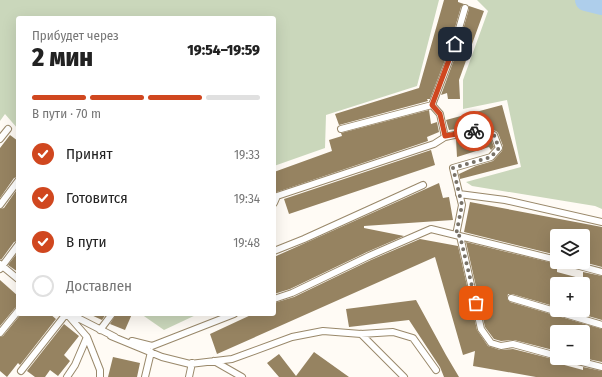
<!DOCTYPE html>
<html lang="ru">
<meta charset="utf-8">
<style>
:root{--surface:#fff;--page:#f6f6f6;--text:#222;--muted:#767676;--line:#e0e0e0;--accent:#d0471f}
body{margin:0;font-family:"Fira Sans Condensed",sans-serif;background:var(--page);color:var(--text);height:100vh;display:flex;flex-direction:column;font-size:15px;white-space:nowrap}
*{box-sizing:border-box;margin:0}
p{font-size:13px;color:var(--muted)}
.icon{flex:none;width:22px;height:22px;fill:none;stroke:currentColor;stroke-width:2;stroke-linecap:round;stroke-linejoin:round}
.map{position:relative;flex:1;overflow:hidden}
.details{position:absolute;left:16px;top:16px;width:260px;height:300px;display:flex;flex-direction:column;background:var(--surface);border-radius:4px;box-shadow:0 4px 16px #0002}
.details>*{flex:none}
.buttons{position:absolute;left:550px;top:229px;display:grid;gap:8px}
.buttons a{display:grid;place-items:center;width:40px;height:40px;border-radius:4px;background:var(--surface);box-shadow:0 4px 16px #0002;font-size:20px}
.pin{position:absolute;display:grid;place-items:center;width:34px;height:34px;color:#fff;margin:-17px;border-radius:8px;box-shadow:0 2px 6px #0006}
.courier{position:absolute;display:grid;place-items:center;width:40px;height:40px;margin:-20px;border:3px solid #d0471f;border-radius:50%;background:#fff;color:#222;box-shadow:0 1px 5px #0007}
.summary em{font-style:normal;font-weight:800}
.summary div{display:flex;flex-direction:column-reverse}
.summary{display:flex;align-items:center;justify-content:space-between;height:68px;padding:0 16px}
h1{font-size:26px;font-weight:800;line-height:30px}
.bar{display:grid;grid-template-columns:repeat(4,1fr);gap:6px 4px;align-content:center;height:48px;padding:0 16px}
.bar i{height:5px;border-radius:3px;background:var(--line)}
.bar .active{background:var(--accent)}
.bar p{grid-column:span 4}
ol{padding:0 16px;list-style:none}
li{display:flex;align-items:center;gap:12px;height:44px}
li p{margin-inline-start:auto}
li .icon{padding:4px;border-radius:50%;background:var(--accent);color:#fff;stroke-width:4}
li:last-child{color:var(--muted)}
li i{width:22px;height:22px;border:2px solid var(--line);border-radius:50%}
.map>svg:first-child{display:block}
.green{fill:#cad7bb}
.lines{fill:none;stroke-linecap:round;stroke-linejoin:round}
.river{stroke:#aeceeb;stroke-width:22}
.building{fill:#968361}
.lane-casing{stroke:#99886a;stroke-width:8}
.lane{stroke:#fff;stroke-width:6}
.done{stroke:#787268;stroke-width:4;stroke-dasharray:0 7.2}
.route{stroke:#d0471f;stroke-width:5}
</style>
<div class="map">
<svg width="602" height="377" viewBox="0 0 602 377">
<rect width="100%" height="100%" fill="#fffbf5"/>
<path class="green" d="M0 0H439L417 86 326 115 325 148 274 166V18H18V129L5 114 0 121Z
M477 0H602V209L595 206 472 186 466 182 521 167 507 100 463 109V80L488 11Z
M141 314H198L164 330Z"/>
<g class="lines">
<path class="river" d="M586 0 602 4"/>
</g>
<path class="building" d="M444 0H458V2L464 4 461 7 447 55 430 99H427L428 101 339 125 335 114 419 88Z
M469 6 484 11 459 80 460 99H448L447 93 441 95 455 57 469 9Z
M502 105 518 164 460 179 459 174 476 166 493 161 502 151 503 146 498 133 496 131 477 126 449 130 446 120Z
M429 110 431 124 437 122 439 132 427 137 428 141 274 193V172L332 151 329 140 342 136 341 133Z
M10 135 18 141V177L14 178 0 198V148Z
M478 135 491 139 494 147 491 150 489 147 457 157 456 139Z
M431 150 435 165 289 214 284 199Z
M439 183 443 198 449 197 453 220 364 226V228L404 236 367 252 290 289 274 294V257Z
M18 188V241L14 242 1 260 0 259V209L4 208Z
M470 202 602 227V267L583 262V236H557V255L464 232Z
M420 239 458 246 477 330 488 346 500 350 513 349 557 360V363L583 370V367L602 371V377H536L473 366 475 351 463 355 435 257 217 354 210 334 253 314H274V303L294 297 371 260Z
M466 242 557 264V272L583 279V272L602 276V320L567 310H583V284H557V307L512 294H508L507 299 510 302 602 329V362L583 358V332H557V351L514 340 501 341 494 339 485 327Z
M18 252V272L8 265Z
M0 280 18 296V307L15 308 0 326Z
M416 300 446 355 459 377H444L440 367 409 320 349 327 346 309Z
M21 314H50L56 319 20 365 18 363 7 377 0 371V337L3 336Z
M89 314H106L102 320Z
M116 314H132L125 330 110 324Z
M64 324 79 336 64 355 70 361 58 376 50 370 45 377H35L27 371Z
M314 352 349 377H279L267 363 279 354 296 376Z
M113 357 140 363 137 377H108Z"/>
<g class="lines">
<g class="lane-casing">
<path id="lane" d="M432 105 451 56 465 8
M445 137 478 130 494 135 499 148 491 157 453 168 462 205 456 235
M0 139 8 129
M459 194 505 200 602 222
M274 203 277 196 434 144 445 137 440 114 432 105 341 129
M0 205 18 181
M460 236 481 329 491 343 501 346 513 344 557 356
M274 251 304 239 423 185
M564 262 602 272
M0 264 18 279
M0 269 18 245
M511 298 602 325
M274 299 292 293 369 256 431 229 557 260
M70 314 115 337
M100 330 112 314
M0 333 18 311
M361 334 404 377
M111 336 162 357 190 364 232 359 292 337 323 331 361 334 393 332 413 338 436 370
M87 337 100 370V377
M132 341 152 346 234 314
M566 358 602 367
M214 361 242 377
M21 371 66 314
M67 377 75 365 87 337 67 314
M145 377 151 352
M189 377 192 363"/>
</g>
<use href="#lane" class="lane"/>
</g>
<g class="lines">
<path class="done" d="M474 131 478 130 494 135 499 148 491 157 453 168 462 205 456 235 460 236 476 303"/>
<path class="route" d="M455 44 432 105 440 114 445 136 474 131"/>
</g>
</svg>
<div class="buttons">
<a><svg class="icon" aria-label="layers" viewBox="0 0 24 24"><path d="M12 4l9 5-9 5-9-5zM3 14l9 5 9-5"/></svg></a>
<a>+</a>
<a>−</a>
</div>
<div class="pin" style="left:476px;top:303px;background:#ea580c"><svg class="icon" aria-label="bag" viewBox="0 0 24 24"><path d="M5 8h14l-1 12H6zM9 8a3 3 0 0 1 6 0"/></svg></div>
<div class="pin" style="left:455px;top:44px;background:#1f2937"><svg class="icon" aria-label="home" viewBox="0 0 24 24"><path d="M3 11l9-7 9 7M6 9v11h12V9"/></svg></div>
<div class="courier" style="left:474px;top:131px"><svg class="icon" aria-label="bike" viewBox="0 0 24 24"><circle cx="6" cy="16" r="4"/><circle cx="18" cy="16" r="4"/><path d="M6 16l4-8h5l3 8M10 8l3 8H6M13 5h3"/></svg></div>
<section class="details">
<div class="summary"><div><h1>2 мин</h1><p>Прибудет через</p></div><em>19:54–19:59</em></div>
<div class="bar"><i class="active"></i><i class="active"></i><i class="active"></i><i></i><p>В пути · 70 m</p></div>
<ol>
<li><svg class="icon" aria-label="check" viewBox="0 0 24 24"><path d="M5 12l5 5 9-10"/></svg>Принят<p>19:33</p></li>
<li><svg class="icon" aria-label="check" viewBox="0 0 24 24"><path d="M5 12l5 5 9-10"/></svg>Готовится<p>19:34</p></li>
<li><svg class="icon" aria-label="check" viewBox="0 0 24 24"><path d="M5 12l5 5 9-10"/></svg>В пути<p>19:48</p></li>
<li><i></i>Доставлен</li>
</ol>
</section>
</div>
